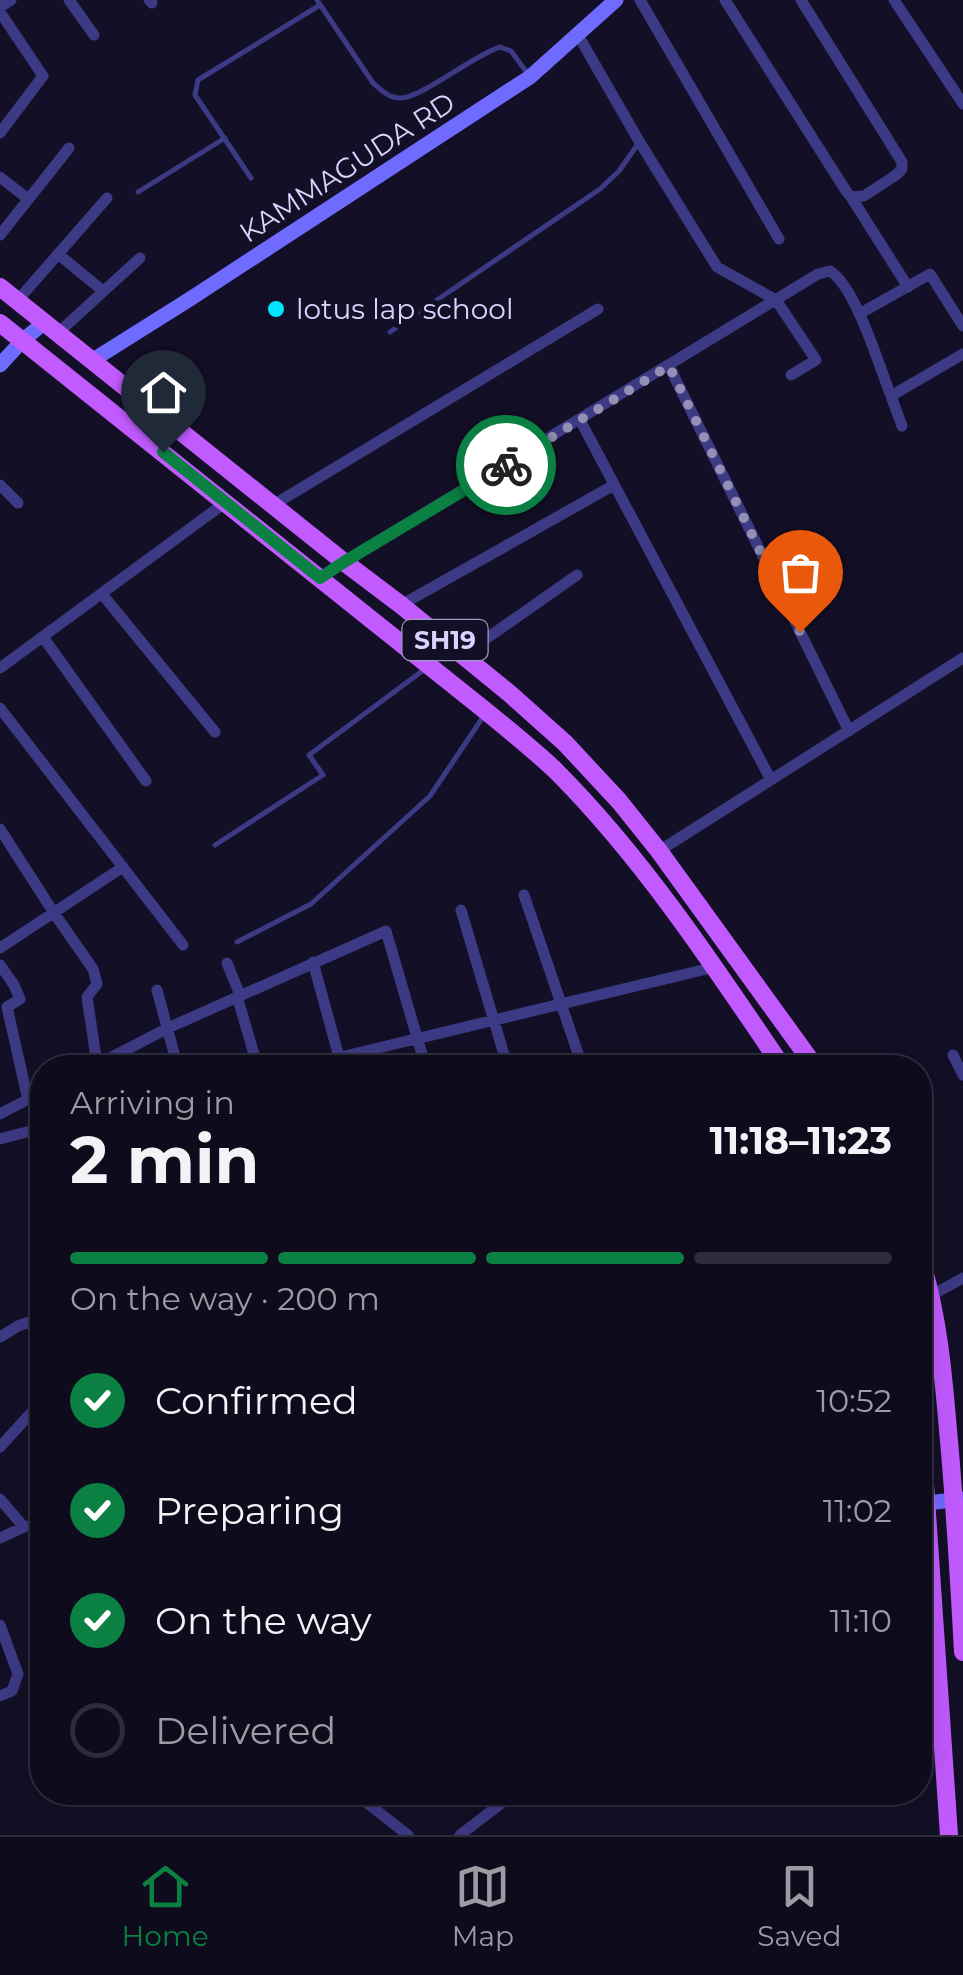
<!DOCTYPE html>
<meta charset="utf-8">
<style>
:root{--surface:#0e0b1c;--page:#171425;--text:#f1f3f6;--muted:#9b9ba3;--line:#2e2b3b;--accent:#0b8043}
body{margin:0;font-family:Montserrat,sans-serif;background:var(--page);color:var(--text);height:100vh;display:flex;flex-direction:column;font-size:38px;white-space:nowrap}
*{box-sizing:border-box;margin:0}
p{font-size:32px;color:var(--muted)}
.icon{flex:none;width:55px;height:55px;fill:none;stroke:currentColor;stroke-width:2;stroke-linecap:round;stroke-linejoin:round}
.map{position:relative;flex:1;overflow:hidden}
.side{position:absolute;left:30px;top:1055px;width:902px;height:750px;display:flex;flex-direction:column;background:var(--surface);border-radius:40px;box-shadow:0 10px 40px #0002,0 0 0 2px var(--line)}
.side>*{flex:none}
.pin{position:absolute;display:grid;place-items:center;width:85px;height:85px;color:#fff;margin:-102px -42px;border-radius:50% 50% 50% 0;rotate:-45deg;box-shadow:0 0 10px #0007}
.pin .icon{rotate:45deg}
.courier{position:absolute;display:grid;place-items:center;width:100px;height:100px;margin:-50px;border:8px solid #0b8043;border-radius:50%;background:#fff;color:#222;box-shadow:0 2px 12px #0007}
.head em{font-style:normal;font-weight:700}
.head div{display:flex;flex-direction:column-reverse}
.head{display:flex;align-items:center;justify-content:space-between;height:170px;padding:0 40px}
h1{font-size:65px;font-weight:700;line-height:75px}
.bar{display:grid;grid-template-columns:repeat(4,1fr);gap:15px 10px;align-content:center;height:120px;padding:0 40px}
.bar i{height:12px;border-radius:8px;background:var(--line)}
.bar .selected{background:var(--accent)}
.bar p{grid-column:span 4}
ol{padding:0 40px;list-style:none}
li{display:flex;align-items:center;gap:30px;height:110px}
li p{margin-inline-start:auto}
li .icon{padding:10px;border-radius:50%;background:var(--accent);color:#fff;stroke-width:4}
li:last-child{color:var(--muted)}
li i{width:55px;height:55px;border:5px solid var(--line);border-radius:50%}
.tab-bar{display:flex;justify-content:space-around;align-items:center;height:140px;border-top:2px solid var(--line);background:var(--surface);font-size:28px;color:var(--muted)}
.tab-bar a{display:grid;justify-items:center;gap:5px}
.tab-bar .selected{color:var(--accent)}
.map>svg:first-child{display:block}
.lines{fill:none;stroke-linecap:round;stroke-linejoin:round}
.lane{stroke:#3d3a85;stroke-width:5}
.street{stroke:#3d3a85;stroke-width:11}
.secondary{stroke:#6f6bff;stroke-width:15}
.primary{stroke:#c25bff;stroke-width:18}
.done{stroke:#948fb3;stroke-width:10;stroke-dasharray:0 18}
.route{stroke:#0b8043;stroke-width:12}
.poi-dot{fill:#00e5ff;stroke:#130f26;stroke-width:4}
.labels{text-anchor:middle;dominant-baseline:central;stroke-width:10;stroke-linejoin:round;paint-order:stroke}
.shield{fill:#130f26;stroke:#9e99be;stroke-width:2.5}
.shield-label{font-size:25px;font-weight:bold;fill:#d9d4ff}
.street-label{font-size:28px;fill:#d9d4ff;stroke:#130f26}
.poi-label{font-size:28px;fill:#d9d4ff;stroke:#130f26;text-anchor:start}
</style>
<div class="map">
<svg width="963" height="1835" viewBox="0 0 963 1835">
<rect width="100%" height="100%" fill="#130f26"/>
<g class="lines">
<path class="lane" d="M317 0 373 83C381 90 389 98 400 98 420 99 474 55 500 47L511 51 528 74
M251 178 195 95 198 80 320 5
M138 192 225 138
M390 332 600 189 619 171 638 144
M215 845 323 775 309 755 425 669
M237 942 311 904 430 796 485 714"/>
<path class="street" d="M69 0 94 35
M149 0 152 3
M640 0 779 239
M725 0 846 191 851 197 864 196 896 175 902 169V162L801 0
M894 0 963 104
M0 7 11 0
M0 12 43 76 0 133
M578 35 639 141 717 267 776 300 816 360 791 375
M0 177 28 199
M851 197 908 287
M0 235 69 148
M58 254 103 291
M18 300 107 198
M859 314 930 274 963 326
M59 332 140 258
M669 366 849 731
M891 396 902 426
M580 420 771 780
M0 485 18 503
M275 504 598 309
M320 578 344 562 818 274 830 271C856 287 879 366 891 396L963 354
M102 594 215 732
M401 605 614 485
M43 637 146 781
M463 655 577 575
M0 668 226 502
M0 708 183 945
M0 829 54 913 93 969 97 984 87 997 97 1064
M659 851 963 658
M524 895 583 1068
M461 910 508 1068
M0 948 123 867
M313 962 342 1068
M227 963 240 995
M0 965 14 985 20 999 7 1007 28 1100
M157 990 178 1068
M237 996 258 1068
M953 1055 963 1075
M91 1068 168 1028 386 931 426 1068
M295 1068 715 967
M0 1114 42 1092
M0 1139 42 1128
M932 1295 963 1278
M30 1321 42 1351
M0 1337 18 1326 42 1317
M0 1447 42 1401
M0 1499 24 1527 42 1523
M0 1538 24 1527
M0 1625 18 1674 12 1691 0 1696
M353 1792 408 1835
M460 1835 516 1792"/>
<path class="secondary" d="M93 360 190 299 530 77 616 0
M0 365 22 341 45 322
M927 1503 963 1499"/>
<path class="primary" d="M0 287 344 562 401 605 509 693 565 743 619 801 659 851 816 1068
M0 323 487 712C510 731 534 750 556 771 642 857 715 967 783 1068
M920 1257C938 1314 943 1371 948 1430 955 1504 959 1578 963 1652
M920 1411 949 1835"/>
</g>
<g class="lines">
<path class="done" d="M506 465 669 366 800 632"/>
<path class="route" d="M163 452 320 578 344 562 506 465"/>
</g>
<circle class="poi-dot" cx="276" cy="309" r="10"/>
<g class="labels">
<rect class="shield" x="402.5" y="620" width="85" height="40" rx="8"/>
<g class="shield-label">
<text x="445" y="640">SH19</text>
</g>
<g class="street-label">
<text transform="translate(347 167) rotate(-33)">KAMMAGUDA RD</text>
</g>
<g class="poi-label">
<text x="296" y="309">lotus lap school</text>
</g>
</g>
</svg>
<div class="pin" style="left:800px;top:632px;background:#ea580c"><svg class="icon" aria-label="bag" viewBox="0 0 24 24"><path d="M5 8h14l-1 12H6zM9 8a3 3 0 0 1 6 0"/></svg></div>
<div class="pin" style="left:163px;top:452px;background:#1f2937"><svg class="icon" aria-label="home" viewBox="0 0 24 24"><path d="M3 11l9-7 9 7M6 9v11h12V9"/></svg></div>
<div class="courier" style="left:506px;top:465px"><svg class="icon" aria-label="bike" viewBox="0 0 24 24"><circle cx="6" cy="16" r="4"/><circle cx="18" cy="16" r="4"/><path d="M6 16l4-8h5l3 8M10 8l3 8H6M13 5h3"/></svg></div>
<section class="side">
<div class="head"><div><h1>2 min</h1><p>Arriving in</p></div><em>11:18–11:23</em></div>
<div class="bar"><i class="selected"></i><i class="selected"></i><i class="selected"></i><i></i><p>On the way · 200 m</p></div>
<ol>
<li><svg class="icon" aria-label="check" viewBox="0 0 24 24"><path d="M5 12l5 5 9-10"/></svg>Confirmed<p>10:52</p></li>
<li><svg class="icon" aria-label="check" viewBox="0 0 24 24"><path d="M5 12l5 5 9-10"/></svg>Preparing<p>11:02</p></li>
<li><svg class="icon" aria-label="check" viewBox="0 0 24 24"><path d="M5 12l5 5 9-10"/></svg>On the way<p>11:10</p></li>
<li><i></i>Delivered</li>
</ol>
</section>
</div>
<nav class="tab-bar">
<a class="selected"><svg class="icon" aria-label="home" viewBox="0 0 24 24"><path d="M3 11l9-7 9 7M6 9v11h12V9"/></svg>Home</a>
<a><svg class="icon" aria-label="map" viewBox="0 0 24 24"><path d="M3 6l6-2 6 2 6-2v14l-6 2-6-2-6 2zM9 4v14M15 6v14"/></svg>Map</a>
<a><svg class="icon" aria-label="saved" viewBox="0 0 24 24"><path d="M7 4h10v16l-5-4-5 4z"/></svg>Saved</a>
</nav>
